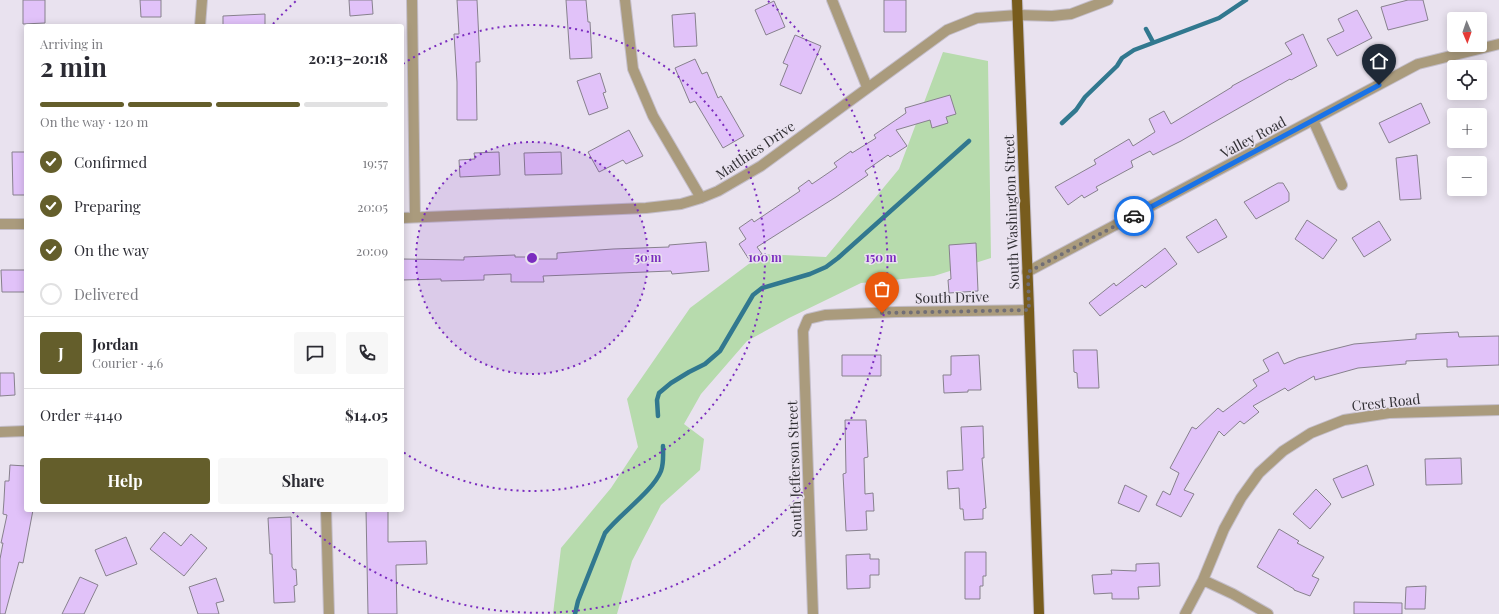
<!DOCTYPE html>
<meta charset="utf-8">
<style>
:root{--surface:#fff;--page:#f7f7f7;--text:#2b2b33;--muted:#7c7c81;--line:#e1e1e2;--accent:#645e2b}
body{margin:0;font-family:"Playfair Display",serif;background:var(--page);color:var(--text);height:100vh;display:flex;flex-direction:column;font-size:15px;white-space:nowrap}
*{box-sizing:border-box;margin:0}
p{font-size:13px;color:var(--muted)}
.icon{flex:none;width:22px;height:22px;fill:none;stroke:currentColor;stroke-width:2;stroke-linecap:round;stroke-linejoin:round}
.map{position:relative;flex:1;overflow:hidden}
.panel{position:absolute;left:24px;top:24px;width:380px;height:488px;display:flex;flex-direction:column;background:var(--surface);border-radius:4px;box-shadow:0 2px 10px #0003}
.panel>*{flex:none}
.needle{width:26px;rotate:178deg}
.buttons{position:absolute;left:1447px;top:12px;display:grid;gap:8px}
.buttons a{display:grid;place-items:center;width:40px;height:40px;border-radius:4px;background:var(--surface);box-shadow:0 2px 10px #0003;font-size:20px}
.pin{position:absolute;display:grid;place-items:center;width:34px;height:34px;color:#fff;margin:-41px -17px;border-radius:50% 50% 50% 0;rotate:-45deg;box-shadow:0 0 4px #0007}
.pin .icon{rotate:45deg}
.courier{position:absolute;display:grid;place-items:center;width:40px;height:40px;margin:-20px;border:3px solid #1a73e8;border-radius:50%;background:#fff;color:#222;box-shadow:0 1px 5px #0007}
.head em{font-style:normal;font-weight:700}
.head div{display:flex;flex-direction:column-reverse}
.head{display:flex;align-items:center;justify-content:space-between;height:68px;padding:0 16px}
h1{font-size:26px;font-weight:700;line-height:30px}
.bar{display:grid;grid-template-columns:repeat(4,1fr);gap:6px 4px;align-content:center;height:48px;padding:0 16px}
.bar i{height:5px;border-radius:3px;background:var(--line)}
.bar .on{background:var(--accent)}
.bar p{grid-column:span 4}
.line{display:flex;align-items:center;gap:10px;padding:0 16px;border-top:1px solid var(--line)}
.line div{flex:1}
.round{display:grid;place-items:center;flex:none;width:42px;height:42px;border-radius:4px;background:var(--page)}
ol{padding:0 16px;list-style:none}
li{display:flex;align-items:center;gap:12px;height:44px}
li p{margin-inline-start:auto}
li .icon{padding:4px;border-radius:50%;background:var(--accent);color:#fff;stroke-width:4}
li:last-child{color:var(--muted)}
li i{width:22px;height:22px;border:2px solid var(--line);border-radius:50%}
.cta{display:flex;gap:8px;margin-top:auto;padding:8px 16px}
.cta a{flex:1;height:46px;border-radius:4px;background:var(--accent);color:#fff;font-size:16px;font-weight:700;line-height:46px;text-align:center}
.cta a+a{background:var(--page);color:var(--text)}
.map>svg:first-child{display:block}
.green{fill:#b7dbad}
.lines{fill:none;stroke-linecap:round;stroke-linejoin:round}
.stream{stroke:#31788f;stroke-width:4.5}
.building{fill:#e1c2f9;stroke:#87818d}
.minor-casing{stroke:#c4beca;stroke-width:12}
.primary-casing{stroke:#c4beca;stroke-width:12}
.minor{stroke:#aa9b7d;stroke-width:10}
.primary{stroke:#785c1d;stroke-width:10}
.done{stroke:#716e75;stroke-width:4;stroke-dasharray:0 7.2}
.route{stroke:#1a73e8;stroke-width:5}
.ring{fill:none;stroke:#7b2cbf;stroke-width:2;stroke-dasharray:2 4}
.labels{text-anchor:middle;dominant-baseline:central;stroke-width:3;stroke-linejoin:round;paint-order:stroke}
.street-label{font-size:14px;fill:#312f34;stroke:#e9e2ef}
.centre{fill:#7b2cbf;stroke:#e9e2ef;stroke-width:2}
.ring-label{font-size:12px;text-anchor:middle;font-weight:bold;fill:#7b2cbf;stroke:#e9e2ef;stroke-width:3;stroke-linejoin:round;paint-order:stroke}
</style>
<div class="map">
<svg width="1499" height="614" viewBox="0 0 1499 614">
<rect width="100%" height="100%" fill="#e9e2ef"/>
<path class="green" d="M943 52 988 61 991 258 934 276 861 283 789 318 747 341 701 394 684 424 704 439 700 470 661 505 632 561 617 614H553L561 548 611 488 638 447 627 399 690 308 762 254 826 257 899 169Z"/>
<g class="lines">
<path class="stream" d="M1146 29 1153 42
M1062 123 1076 110 1085 97 1117 66 1122 58 1134 50 1219 18 1246 0
M658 416 657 400 659 393 671 383 689 372 705 364 720 351 753 295 762 288 810 274 826 267 838 258 969 141
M575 614 578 601 605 533C620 514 653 491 661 471 664 463 663 454 663 446"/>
</g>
<path class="building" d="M23 0H45V23L23 24Z
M140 0H161V17H141Z
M349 0H372L373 14 350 16Z
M457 0H477L480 62H476L477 120H457V82L454 34H459Z
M566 0H586L588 22H590L592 58 570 59Z
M884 0H906V32H884Z
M1408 0H1423L1428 20 1388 30 1381 7Z
M774 1 785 27 766 35 755 10Z
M1357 10 1372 38 1337 56 1327 39 1344 31 1338 19Z
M695 13 697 46 674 47 672 15Z
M265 14V26H223V16Z
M1303 34 1317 66 1291 80 1290 79 1181 141 1153 155 1150 151 1131 161 1133 167 1096 187 1098 190 1084 198 1082 195 1068 205 1055 187 1096 164 1094 160 1129 139 1133 146 1155 132 1149 119 1164 111 1171 124 1232 87V86L1292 54 1285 43Z
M795 35 821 46 801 94 780 85 788 65 783 63Z
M695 59 702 74 707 72 718 98 721 96 744 136 723 148 695 101 690 103 675 68Z
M600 73 606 92 603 93 608 108 589 115 577 81Z
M950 95 956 114 946 117 948 123 932 128 930 120 896 130 907 146 890 157 888 155 865 171 868 175 836 197 757 247 762 254 750 261 739 244 746 239 739 228 752 219 754 222 800 191 798 188 809 180 812 184 837 167 834 163 851 151 852 153 876 138 874 135 906 113 905 108Z
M1421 103 1430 123 1389 143 1379 123Z
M629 130 643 156 626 164 623 160 599 172 588 152Z
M12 152H26V195H13Z
M499 152 500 175 460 177 459 160 475 159 474 153Z
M561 152 562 174 525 175 524 153Z
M1417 155 1421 199 1400 200 1396 158Z
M1278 183H1283L1289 193V201L1256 219 1244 202Z
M1216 219 1227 237 1198 253 1186 237Z
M1307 220 1337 240 1323 259 1295 239Z
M1379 221 1391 240 1364 257 1352 238Z
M706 242 709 271 672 274 671 271 543 276 544 282H511V274L484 275V280L441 281V279L402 280V259L464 260V257L515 255V257H530V259H557V253L613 249 669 247V245Z
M976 243 978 291 949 293 948 280 951 279 949 245Z
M1165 248 1177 264 1145 288 1142 285 1100 316 1089 303 1114 283 1116 286Z
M1 270H26V292H2Z
M1458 332 1459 337 1499 336V365L1447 367V359L1406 361V364L1358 368 1315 380 1314 376 1288 391 1285 388 1253 406 1259 412 1244 424 1240 421 1224 436 1219 431 1184 490 1194 494 1181 517 1156 505 1163 491 1170 495 1179 473 1170 468 1192 427 1196 429 1218 408 1223 412 1257 386 1253 380 1269 371 1263 360 1278 352 1284 364 1298 358 1354 344 1416 339V334Z
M1073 350H1097L1099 388H1078L1077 373 1074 372Z
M842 355H881V376H842Z
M979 355 981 390H968V392L944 393 943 375H951V356Z
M0 373H14L15 395 0 396Z
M845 420H866L868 457 864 458 865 494 873 493 874 511H866L867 530 846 531 843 474 846 473Z
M983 426 984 458H982L986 508 983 509V519L964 520 963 509H960L959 488 948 489 947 471 963 470 961 427Z
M1461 458 1462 484 1426 485 1425 459Z
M10 465 26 466V510H33L23 563 19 562 5 614H0V559L3 543H1L7 515 3 514 4 500 5 481H9Z
M1367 465 1374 485 1342 498 1333 479Z
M1125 485 1147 496 1139 512 1118 503Z
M1316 489 1331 504 1310 529 1293 514Z
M366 510H388V542L426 541 427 564 396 565 397 614H368Z
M291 517 292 567 294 570 296 569 297 585 294 586 295 602 274 603 272 554H270L268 518Z
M1279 529 1299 541 1297 543 1324 557 1312 576 1319 579 1310 596 1294 590V589L1257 567Z
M164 532 181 546 191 534 207 548 184 576 150 549Z
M126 537 137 564 106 576 95 550Z
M965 552H986V576H983V586H980V599H965Z
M870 554V559H879V575H870V588L847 589 846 555Z
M1159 563 1160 586 1138 587 1139 599H1112V593L1094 594 1092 575 1112 574 1111 570 1136 571V564Z
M80 577 98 585 84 614H62Z
M216 578 224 601 216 603 219 614H198L189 587Z
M1426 586 1425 609H1405L1406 587Z
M1354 602 1402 603V614H1354Z"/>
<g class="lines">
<g class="minor-casing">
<path id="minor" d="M412 0 415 217
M625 0 633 69 653 116 701 198
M832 0 867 87
M200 26 202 0
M1313 120 1342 185
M402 218 646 208 681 204 701 198 718 191 761 166 947 30 977 18 1018 15 1052 16 1071 14 1108 0
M0 224H26
M1027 272 1418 64 1499 44
M0 432 26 431
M326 510 329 614
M1203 580 1233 594 1268 614
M813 614 803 331 808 319 825 315 896 312 1029 310
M1185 614 1203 580 1224 529 1241 498 1259 473 1283 451 1311 433 1344 420 1389 413 1499 410"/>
</g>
<g class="primary-casing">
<path id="primary" d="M1017 0 1029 310 1039 614"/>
</g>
<use href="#minor" class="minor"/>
<use href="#primary" class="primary"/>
</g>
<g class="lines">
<path class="done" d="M882 313 1029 310 1028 272 1134 216"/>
<path class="route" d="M1134 216 1379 85"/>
</g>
<circle cx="532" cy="258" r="116" fill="#7b2cbf" fill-opacity=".12"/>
<g class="ring">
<circle cx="532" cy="258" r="116"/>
<path d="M403 64A233 233 0 1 1 403 452"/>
<path d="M273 24A349 349 0 0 1 296 1M768 1A349 349 0 1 1 292 511"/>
</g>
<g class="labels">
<g class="street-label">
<text transform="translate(1253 137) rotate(-28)">Valley Road</text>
<text transform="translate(755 150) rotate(-34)">Matthies Drive</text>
<text transform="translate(1011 212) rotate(-92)">South Washington Street</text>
<text transform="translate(952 297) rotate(-1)">South Drive</text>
<text transform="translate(1386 402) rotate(-6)">Crest Road</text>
<text transform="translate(794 469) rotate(-92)">South Jefferson Street</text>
</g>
</g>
<circle cx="532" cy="258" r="6" class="centre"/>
<g class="ring-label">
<text x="648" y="262">50 m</text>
<text x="765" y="262">100 m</text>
<text x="881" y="262">150 m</text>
</g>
</svg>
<div class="buttons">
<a><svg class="needle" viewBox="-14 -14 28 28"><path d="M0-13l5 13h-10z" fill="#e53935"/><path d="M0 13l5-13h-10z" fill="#7c7c81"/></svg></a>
<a><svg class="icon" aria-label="locate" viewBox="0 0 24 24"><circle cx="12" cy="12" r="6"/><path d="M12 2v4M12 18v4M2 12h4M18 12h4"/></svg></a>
<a>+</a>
<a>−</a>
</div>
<div class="pin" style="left:882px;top:313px;background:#ea580c"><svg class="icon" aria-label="bag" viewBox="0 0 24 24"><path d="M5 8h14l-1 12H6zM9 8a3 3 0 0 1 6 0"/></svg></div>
<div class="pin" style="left:1379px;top:85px;background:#1f2937"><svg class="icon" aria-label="home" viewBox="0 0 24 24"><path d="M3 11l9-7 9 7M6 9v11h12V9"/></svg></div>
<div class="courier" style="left:1134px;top:216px"><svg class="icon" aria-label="car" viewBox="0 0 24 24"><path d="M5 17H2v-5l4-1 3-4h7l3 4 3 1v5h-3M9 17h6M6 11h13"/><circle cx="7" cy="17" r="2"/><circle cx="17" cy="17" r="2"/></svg></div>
<section class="panel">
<div class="head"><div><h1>2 min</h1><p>Arriving in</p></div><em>20:13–20:18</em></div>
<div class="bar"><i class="on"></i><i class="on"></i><i class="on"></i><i></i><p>On the way · 120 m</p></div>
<ol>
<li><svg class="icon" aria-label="check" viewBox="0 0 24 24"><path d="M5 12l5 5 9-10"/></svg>Confirmed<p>19:57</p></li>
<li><svg class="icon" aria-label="check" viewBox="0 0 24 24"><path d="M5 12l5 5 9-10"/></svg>Preparing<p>20:05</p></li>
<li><svg class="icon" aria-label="check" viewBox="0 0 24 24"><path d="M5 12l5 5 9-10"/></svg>On the way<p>20:09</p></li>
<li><i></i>Delivered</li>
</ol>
<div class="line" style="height:72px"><b class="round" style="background:var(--accent);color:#fff">J</b><div><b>Jordan</b><p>Courier · 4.6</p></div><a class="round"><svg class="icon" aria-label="chat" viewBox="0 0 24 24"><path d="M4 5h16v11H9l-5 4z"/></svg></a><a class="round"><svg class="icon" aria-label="phone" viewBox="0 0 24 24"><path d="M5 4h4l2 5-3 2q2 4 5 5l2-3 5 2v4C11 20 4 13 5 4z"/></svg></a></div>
<div class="line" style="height:52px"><div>Order #4140</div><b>$14.05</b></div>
<div class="cta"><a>Help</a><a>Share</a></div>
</section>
</div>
